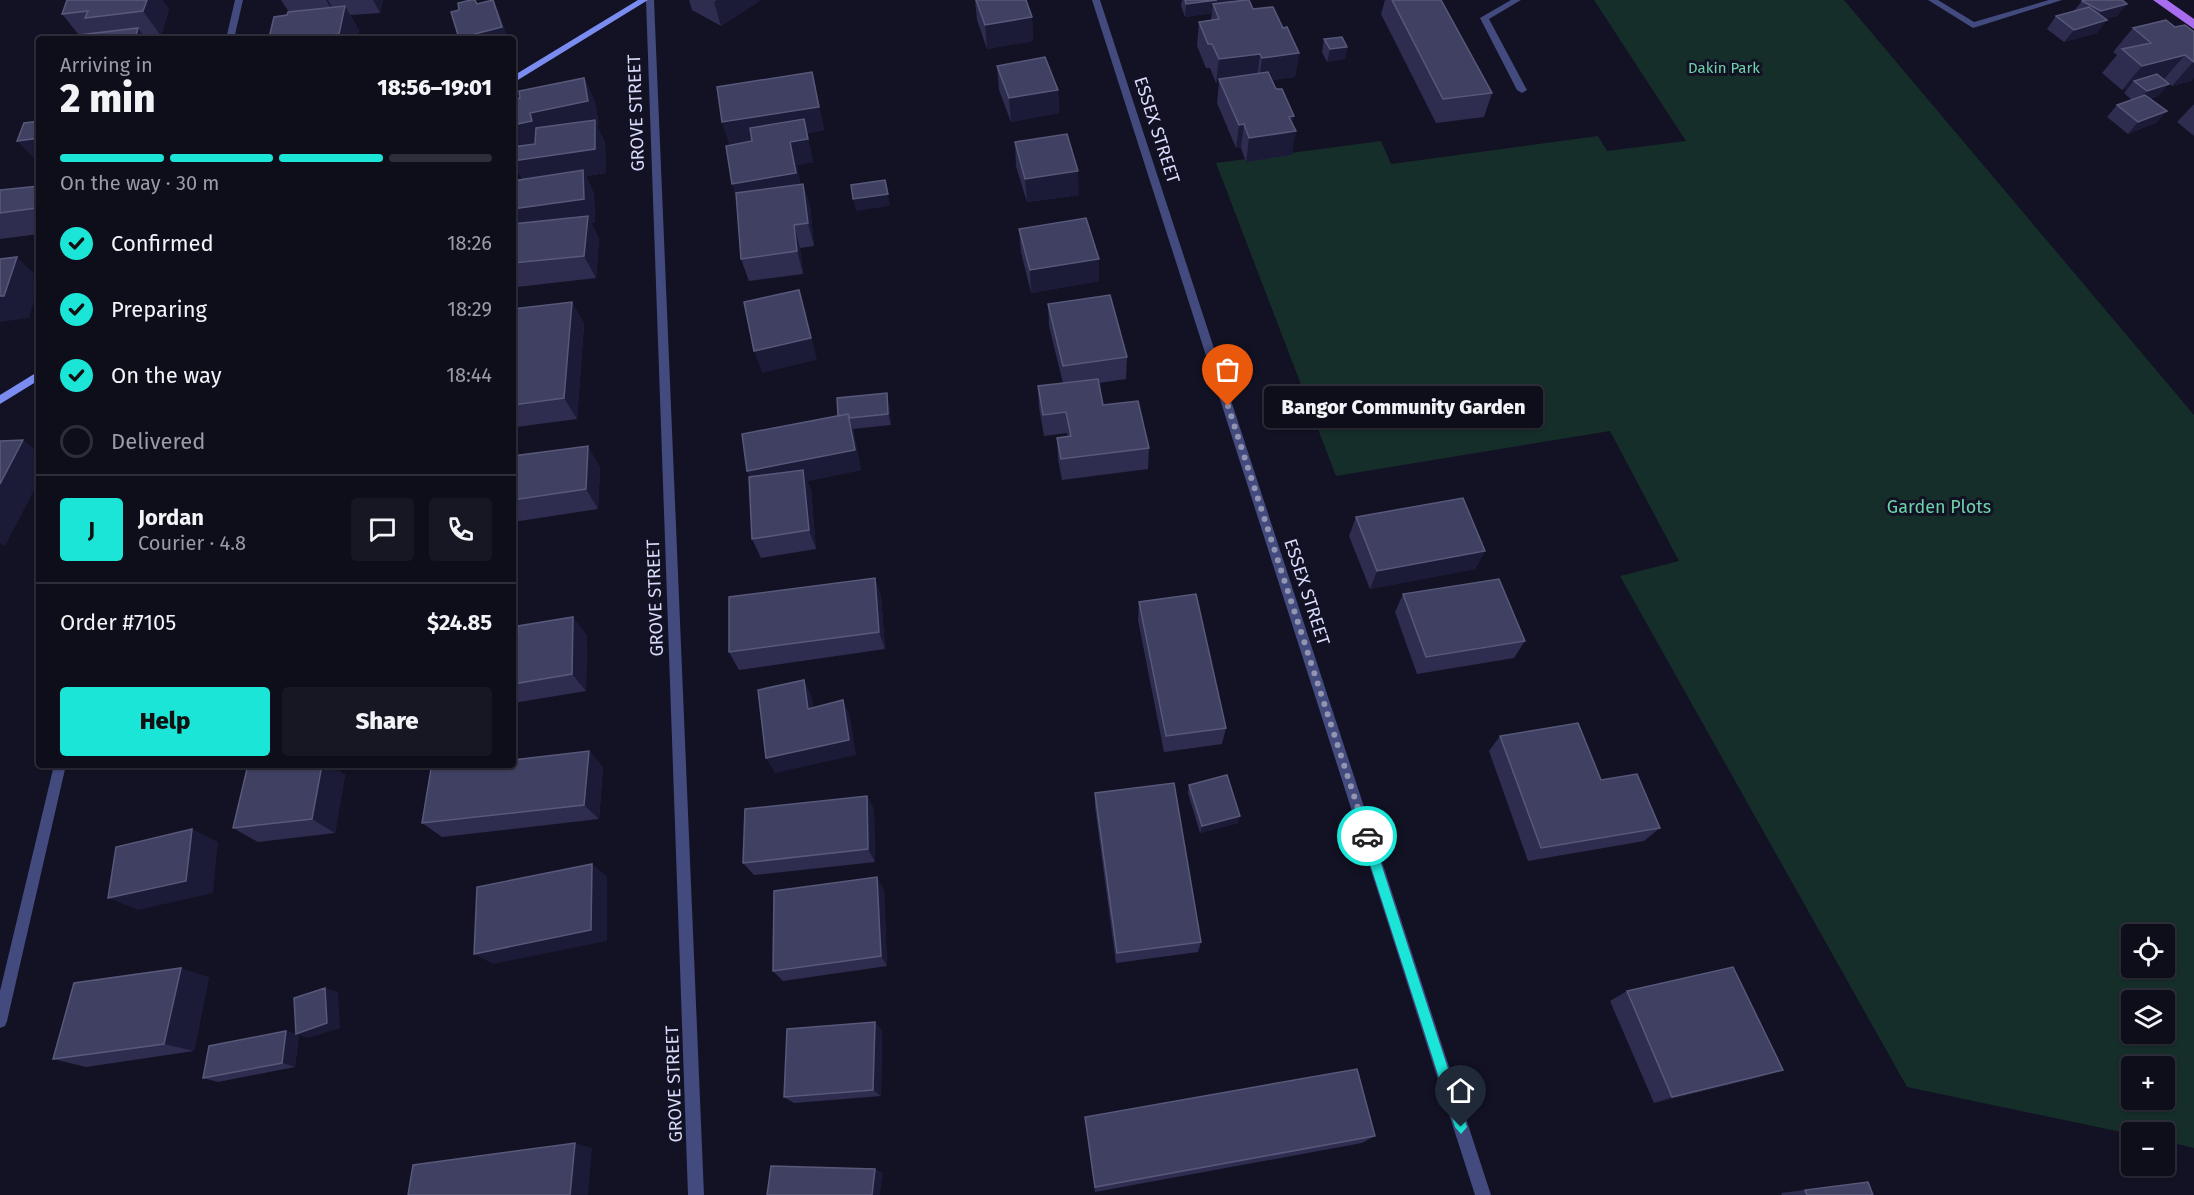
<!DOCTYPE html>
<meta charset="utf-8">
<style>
:root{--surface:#0e0e1b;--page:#171724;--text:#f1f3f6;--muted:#9b9ca3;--line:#2e2e3a;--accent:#1be5d7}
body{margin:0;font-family:"Fira Sans",sans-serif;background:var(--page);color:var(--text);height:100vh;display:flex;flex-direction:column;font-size:22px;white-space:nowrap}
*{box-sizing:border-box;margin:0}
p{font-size:20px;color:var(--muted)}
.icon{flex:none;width:33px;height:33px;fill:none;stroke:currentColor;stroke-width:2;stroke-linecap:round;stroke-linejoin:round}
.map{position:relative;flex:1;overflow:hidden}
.side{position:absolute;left:36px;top:36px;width:480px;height:732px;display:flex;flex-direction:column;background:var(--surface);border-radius:6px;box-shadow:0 2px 4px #0004,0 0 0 2px var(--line)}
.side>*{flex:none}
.fabs{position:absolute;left:2121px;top:924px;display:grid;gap:12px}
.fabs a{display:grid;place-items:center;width:54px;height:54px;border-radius:6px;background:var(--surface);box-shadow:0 2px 4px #0004,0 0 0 2px var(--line);font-size:30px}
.pin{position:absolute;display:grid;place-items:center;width:51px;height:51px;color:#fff;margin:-62px -26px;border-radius:50% 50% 50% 0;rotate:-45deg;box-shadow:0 0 6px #0007}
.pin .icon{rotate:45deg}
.courier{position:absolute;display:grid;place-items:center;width:60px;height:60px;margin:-30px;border:4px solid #1be5d7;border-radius:50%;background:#fff;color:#222;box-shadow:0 2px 8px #0007}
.bubble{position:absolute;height:42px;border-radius:6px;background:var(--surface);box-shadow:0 2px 4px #0004,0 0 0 2px var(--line);font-size:20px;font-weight:800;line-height:42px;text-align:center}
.overview em{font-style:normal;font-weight:800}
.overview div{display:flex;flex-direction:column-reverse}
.overview{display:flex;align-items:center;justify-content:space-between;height:102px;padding:0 24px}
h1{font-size:39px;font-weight:800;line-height:45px}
.bar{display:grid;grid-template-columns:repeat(4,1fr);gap:9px 6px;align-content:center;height:72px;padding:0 24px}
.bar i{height:8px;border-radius:4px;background:var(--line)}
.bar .active{background:var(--accent)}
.bar p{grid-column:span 4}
.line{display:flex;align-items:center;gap:15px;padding:0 24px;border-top:2px solid var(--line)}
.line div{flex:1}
.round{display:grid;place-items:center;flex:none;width:63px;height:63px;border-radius:6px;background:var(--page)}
ol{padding:0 24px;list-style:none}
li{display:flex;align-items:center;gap:18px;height:66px}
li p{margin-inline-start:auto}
li .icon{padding:6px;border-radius:50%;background:var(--accent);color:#111;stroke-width:4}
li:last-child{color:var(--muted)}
li i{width:33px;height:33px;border:3px solid var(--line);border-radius:50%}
.action{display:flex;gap:12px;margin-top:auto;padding:12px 24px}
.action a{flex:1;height:69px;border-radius:6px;background:var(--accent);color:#111;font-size:24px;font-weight:800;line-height:69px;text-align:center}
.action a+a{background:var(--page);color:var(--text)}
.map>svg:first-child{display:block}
.green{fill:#152e29;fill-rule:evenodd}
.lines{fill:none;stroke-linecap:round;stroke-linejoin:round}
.service{fill:#424a7e;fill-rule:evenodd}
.minor{fill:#424a7e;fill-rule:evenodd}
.tertiary{fill:#424a7e;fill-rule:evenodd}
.secondary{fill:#7b8cf0;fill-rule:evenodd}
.primary{fill:#a86dee;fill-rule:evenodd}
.wall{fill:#2e2d50}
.shaded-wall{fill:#1b1a37}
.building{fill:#404062;stroke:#58587a;stroke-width:1.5}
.route{fill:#1be5d7}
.done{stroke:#9395b0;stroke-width:6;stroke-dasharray:0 10.8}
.labels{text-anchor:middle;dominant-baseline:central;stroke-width:6;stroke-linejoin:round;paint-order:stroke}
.far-park-label{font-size:15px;fill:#6dd3a8;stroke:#121224}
.street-label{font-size:18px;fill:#d9dbfb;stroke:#121224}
.park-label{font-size:18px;fill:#6dd3a8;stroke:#121224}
</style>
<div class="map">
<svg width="2194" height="1195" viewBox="0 0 2194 1195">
<rect width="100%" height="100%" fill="#121224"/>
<path class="green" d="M1594 0H1844L2194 415V1148L2165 1141 2164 1132H2132L2131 1134 1907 1087 1620 576 1679 561 1610 431 1336 476 1216 163 1381 141 1391 164 1598 136 1607 151 1686 141ZM2132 934H2164V968H2132ZM2132 1000H2164V1034H2132ZM2132 1066H2164V1100H2132Z"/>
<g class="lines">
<path class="service" d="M1511 0H1521L1489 19 1527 90 1522 93 1517 90 1480 18Z
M1928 0H1938L1974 22 2049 0H2062L1973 28Z"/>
<path class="minor" d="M235 0H243L234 39H226Z
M646 0H654L704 1195H688Z
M54 765H66L7 1021 5 1026 0 1028V991Z"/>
<path class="tertiary" d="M1092 0H1100L1491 1195H1475Z"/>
<path class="secondary" d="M638 0H648L513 83V76Z
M39 371V380L0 404V395Z"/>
<path class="primary" d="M2153 0H2167L2194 19V29Z"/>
</g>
<path class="wall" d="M67 0 169 9 161 36 145 37 146 39H78L79 35 62 14Z
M281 0H383L380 13 350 15 359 30 357 39H270L269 38 289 12Z
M689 0H761L721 26 692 10Z
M975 0H1026L1032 17 1033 41 987 49 977 20Z
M1182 0H1232V2L1253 9 1283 28 1299 53 1295 77 1272 80 1276 89 1294 116 1292 124V155L1246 162 1241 148H1236L1217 103 1219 83H1216L1210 68H1206L1197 46 1199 22 1211 20 1212 13 1185 17 1181 6Z
M1385 0H1441L1492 93 1484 117 1436 123 1381 14Z
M2082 1 2127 4 2117 16 2105 19 2097 33 2064 42 2047 29 2056 16 2073 12Z
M2175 27 2194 32V77L2191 81 2172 86 2164 79 2169 84 2158 96 2150 99 2167 111 2156 123 2128 134 2107 117 2117 105 2132 100 2124 93 2128 88 2122 90 2102 73 2117 55 2113 52 2133 28Z
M1324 39 1347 47 1345 59 1327 62 1322 52Z
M997 66 1058 90 1059 113 1011 122 999 90Z
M812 72 824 130 807 133 813 162 797 165 800 184H803L810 207 814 246 800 248 803 274 749 281 741 259 737 199 730 145 722 122Z
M584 78 595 102 599 125 597 126 605 143 606 173 586 176 594 194 595 222 591 223 599 239 596 278 517 287 513 280V224L517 223 513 215V181L522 179 513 162V99Z
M2194 104V136L2177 122Z
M1015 142 1079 195 1027 202 1016 166Z
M39 186V234L0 239V190Z
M1019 229 1099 281 1031 293 1021 252Z
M572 302 584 324 577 419 516 427 513 422V309Z
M1048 304 1127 357 1126 379 1099 383 1103 405 1149 448 1148 469 1062 480 1058 459 1057 438 1068 436 1067 433 1044 436 1039 407 1038 386 1063 383 1049 326Z
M889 404 891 425 853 429 861 470 807 481 811 490 816 549 761 558 752 539 838 416Z
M513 456 600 467 598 509 513 522Z
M1356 517 1485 551 1475 569 1370 589 1349 536Z
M875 578 881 597 885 649 739 670 729 652Z
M1403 594 1525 641 1514 658 1417 674 1395 612Z
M1139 602 1226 728 1222 744 1164 752 1138 620Z
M587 635 586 691 513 703V645Z
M1500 736 1601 780 1660 828 1644 841 1528 861 1489 751Z
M589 751 603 767 599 819 442 837 422 823Z
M282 765H331L345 775 335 833 258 842 233 828Z
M1189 785 1238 823 1200 833 1188 793Z
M1095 793 1201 942 1198 952 1116 963 1095 807Z
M867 796 874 810 875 862 754 875 743 863Z
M884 889 887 966 783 981 773 971Z
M209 977 194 1051 86 1067 53 1059Z
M1627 991 1761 1077 1654 1103 1610 1001Z
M875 1022 882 1031 881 1096 794 1103 784 1097Z
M286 1031 299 1035 295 1067 218 1082 203 1078Z
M1085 1117 1375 1136 1362 1143 1095 1192Z
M1805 1190 1873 1195H1782L1781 1193Z"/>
<path class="shaded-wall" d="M147 0H163L169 9 161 36 143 11Z
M326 0H328L338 17V20Z
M373 0H383L380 13Z
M493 0 499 12 508 39H459V38Z
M717 0H761L721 26 714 2Z
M1217 0H1232L1231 10 1213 4 1212 13 1185 17 1186 4Z
M2127 4 2117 16 2091 23 2101 11Z
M345 6 359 30 357 39H343L339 34Z
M1032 17 1033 41 987 49 985 25Z
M2107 20 2097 33 2064 42 2074 30Z
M138 28 146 39H135Z
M1347 47 1345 59 1327 62 1330 49Z
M1299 53 1295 77 1259 82 1262 58Z
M1260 54 1257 78 1219 79V83H1216L1219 59Z
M2185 55 2164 79 2134 81 2128 88 2122 90 2142 66Z
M2193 62H2194V77L2191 81 2172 86Z
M812 72 824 130 807 133 813 162 797 165 803 197 740 208 732 184 730 146 722 122Z
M584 78 595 102 599 125 597 126 605 143 606 173 586 176 594 194 595 222 591 223 599 239 596 278 584 256 523 233 513 215V209L525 184 513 162V125Z
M2169 84 2158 96 2136 103 2147 91Z
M1058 90 1059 113 1011 122 1009 98Z
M2167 111 2156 123 2128 134 2138 122Z
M1294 116 1291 132 1296 131 1292 155 1246 162 1249 138 1289 117Z
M1244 124 1241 148H1236L1239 125Z
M39 138V164L17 141Z
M1078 171 1079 195 1027 202 1025 179Z
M803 184 810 207 814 246 808 223Z
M888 194 890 206 856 211 853 199Z
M39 199V212L36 208Z
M794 225 800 248 803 274 797 251Z
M17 257 39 278V286L29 318 0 322V296Z
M1099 259V281L1031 293 1030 270Z
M799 290 806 313 817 360 762 373 754 351Z
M572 302 584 324 577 419 564 398Z
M887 393 889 404 891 425 888 414Z
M848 414 854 435 861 470 807 481 811 490 816 549 809 530 755 491 747 471Z
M23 440 39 453V481L5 546 0 543V484Z
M588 446 600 467 598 509 586 489Z
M1485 551 1475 569 1370 589 1377 571Z
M875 578 881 597 885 649 879 632Z
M573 617 587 635 586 691 572 674Z
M804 680 812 697 816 725 808 709Z
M843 700 850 716 856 755 775 773 766 758Z
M589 751 603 767 599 819 584 805Z
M322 765H331L345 775 335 833 312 819Z
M867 796 874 810 875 862 868 849Z
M1240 816 1238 823 1200 833 1202 826Z
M192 829 218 842 213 893 138 910 108 898Z
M592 864 607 876V941L493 964 474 954Z
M877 877 884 889 887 966 881 956Z
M181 968 209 977 194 1051 164 1044Z
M325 988 338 992 340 1028 309 1038 296 1034Z
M875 1022 882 1031 881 1096 873 1090Z
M286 1031 299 1035 295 1067 282 1063Z
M1783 1070 1761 1077 1654 1103 1672 1097Z
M575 1143 592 1148 588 1195H570Z
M875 1169 883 1173 880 1195H872Z"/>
<path class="building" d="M67 0H147L143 11 85 18 88 11 62 14Z
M471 0H475L477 4 493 0 502 27 459 38 451 12 459 10 458 3Z
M976 0H1026L1032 17 985 25Z
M1185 0H1217L1186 4Z
M1246 0H1249L1253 9 1273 7 1283 28 1287 27 1299 53 1262 58 1260 54 1219 59 1212 44H1208L1199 22 1219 19 1213 4Z
M1392 0H1441L1492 93 1443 99Z
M2083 0H2122L2127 4 2101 11 2082 1Z
M345 6 339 34 294 39H282L283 37 269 38 274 17 287 15 288 12Z
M2089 7 2107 20 2074 30 2056 16Z
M2166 20 2175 27 2185 25 2194 32V62L2185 55 2142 66 2122 49 2151 43 2133 28Z
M138 28 135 39H78L79 35Z
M1342 37 1347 47 1330 49 1324 39Z
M1045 57 1058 90 1009 98 997 66Z
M812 72 819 107 722 122 717 87Z
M1268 72 1276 89H1282L1294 116 1289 117 1296 131 1249 138 1244 124 1239 125 1219 79Z
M2157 74 2169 84 2147 91 2134 81Z
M584 78 588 101 530 113 532 121 513 125V99L520 98 519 91Z
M2145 95 2167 111 2138 122 2117 105Z
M804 119 808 139 790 142 796 173 732 184 726 146 752 141 750 128Z
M595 120V149L513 161V147L535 144 536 128Z
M39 121V138L17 141 24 123Z
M1067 134 1078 171 1025 179 1015 142Z
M583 170 584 199 513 209V181Z
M885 180 888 194 853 199 851 185Z
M803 184 808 223 794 225 797 251 741 259 736 193Z
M39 186V199L36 208 0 213V190Z
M588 216 584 256 513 263V224Z
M1086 218 1099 259 1030 270 1019 229Z
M17 257 4 296H0V259Z
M799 290 811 338 754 351 744 302Z
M1110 295 1127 357 1063 366 1048 304Z
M572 302 564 398 513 405V309Z
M1098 379 1103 405 1138 401 1149 448 1061 459 1057 438 1071 436 1066 412 1043 415 1038 386Z
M887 393 888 414 850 418 848 414 838 416 837 398Z
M848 414 855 450 747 471 742 434Z
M23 440 0 484V441Z
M588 446 586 489 513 500V456Z
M803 470 809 530 752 539 749 477Z
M1463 498 1485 551 1377 571 1356 517Z
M875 578 879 632 729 652V597Z
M1499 579 1525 641 1426 657 1403 594Z
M1196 594 1226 728 1166 736 1139 602Z
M573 617 572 674 513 684V645L517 644 518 626Z
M804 680 808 709 843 700 849 740 766 758 758 690Z
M1578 723 1601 780 1637 774 1660 828 1541 848 1500 736Z
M589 751 584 805 422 823 431 769 466 765H513V760Z
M282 765H322L312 819 233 828 247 769Z
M1227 775 1240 816 1202 826 1189 785Z
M1174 783 1201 942 1117 953 1095 793Z
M867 796 868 849 743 863 745 809Z
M192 829 186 881 108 898 116 847Z
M592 864 591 930 474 954 477 887Z
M877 877 881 956 773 971 774 891Z
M1733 967 1783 1070 1672 1097 1627 991Z
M181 968 164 1044 53 1059 74 983Z
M325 988 327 1023 296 1034 294 998Z
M875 1022 873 1090 784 1097 787 1029Z
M286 1031 282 1063 203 1078 209 1046Z
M1357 1069 1375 1136 1095 1187 1085 1117Z
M575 1143 570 1195H408L413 1165Z
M771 1166 875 1169 872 1195H767Z
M1868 1182 1873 1195H1807L1805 1190Z"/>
<path class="route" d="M1367 831 1372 836 1467 1127 1461 1134 1455 1127 1361 836Z"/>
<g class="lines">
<path class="done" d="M1228 406 1367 836"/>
</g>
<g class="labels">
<g class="far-park-label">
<text x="1724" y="68">Dakin Park</text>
</g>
<g class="street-label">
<text transform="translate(636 113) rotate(-92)">GROVE STREET</text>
<text transform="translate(1157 130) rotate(72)">ESSEX STREET</text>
<text transform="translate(1307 592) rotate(72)">ESSEX STREET</text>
<text transform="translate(655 598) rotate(-92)">GROVE STREET</text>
<text transform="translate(674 1084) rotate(-92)">GROVE STREET</text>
</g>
<g class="park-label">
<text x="1939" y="507">Garden Plots</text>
</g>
</g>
</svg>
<div class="fabs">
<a><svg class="icon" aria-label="locate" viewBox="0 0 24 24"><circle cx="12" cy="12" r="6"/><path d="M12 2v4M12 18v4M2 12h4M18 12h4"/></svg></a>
<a><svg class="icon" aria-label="layers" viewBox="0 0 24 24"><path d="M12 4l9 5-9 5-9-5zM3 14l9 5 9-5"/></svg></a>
<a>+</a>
<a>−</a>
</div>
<div class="pin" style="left:1228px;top:406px;background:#ea580c"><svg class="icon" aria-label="bag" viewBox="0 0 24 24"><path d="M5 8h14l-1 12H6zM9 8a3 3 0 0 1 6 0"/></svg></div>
<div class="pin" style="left:1461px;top:1127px;background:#1f2937"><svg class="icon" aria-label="home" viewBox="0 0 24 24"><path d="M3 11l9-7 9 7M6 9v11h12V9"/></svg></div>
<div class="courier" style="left:1367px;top:836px"><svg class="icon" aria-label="car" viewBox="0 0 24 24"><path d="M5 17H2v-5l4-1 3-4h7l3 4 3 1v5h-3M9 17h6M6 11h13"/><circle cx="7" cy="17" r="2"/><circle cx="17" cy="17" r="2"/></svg></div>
<div class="bubble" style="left:1264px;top:386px;width:279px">Bangor Community Garden</div>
<section class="side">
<div class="overview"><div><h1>2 min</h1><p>Arriving in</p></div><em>18:56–19:01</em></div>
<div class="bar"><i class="active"></i><i class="active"></i><i class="active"></i><i></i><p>On the way · 30 m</p></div>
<ol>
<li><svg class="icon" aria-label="check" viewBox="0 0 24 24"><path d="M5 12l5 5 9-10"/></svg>Confirmed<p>18:26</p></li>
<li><svg class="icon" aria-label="check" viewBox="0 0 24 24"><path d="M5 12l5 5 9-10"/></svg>Preparing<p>18:29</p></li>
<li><svg class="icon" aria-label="check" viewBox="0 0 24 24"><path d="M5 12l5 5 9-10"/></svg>On the way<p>18:44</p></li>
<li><i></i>Delivered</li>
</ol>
<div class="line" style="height:108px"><b class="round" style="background:var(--accent);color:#111">J</b><div><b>Jordan</b><p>Courier · 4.8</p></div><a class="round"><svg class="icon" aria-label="chat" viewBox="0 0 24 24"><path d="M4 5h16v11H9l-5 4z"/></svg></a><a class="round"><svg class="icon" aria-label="phone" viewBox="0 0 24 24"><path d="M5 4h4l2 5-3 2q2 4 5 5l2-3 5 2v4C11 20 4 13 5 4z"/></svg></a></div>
<div class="line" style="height:78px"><div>Order #7105</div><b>$24.85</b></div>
<div class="action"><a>Help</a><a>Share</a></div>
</section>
</div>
